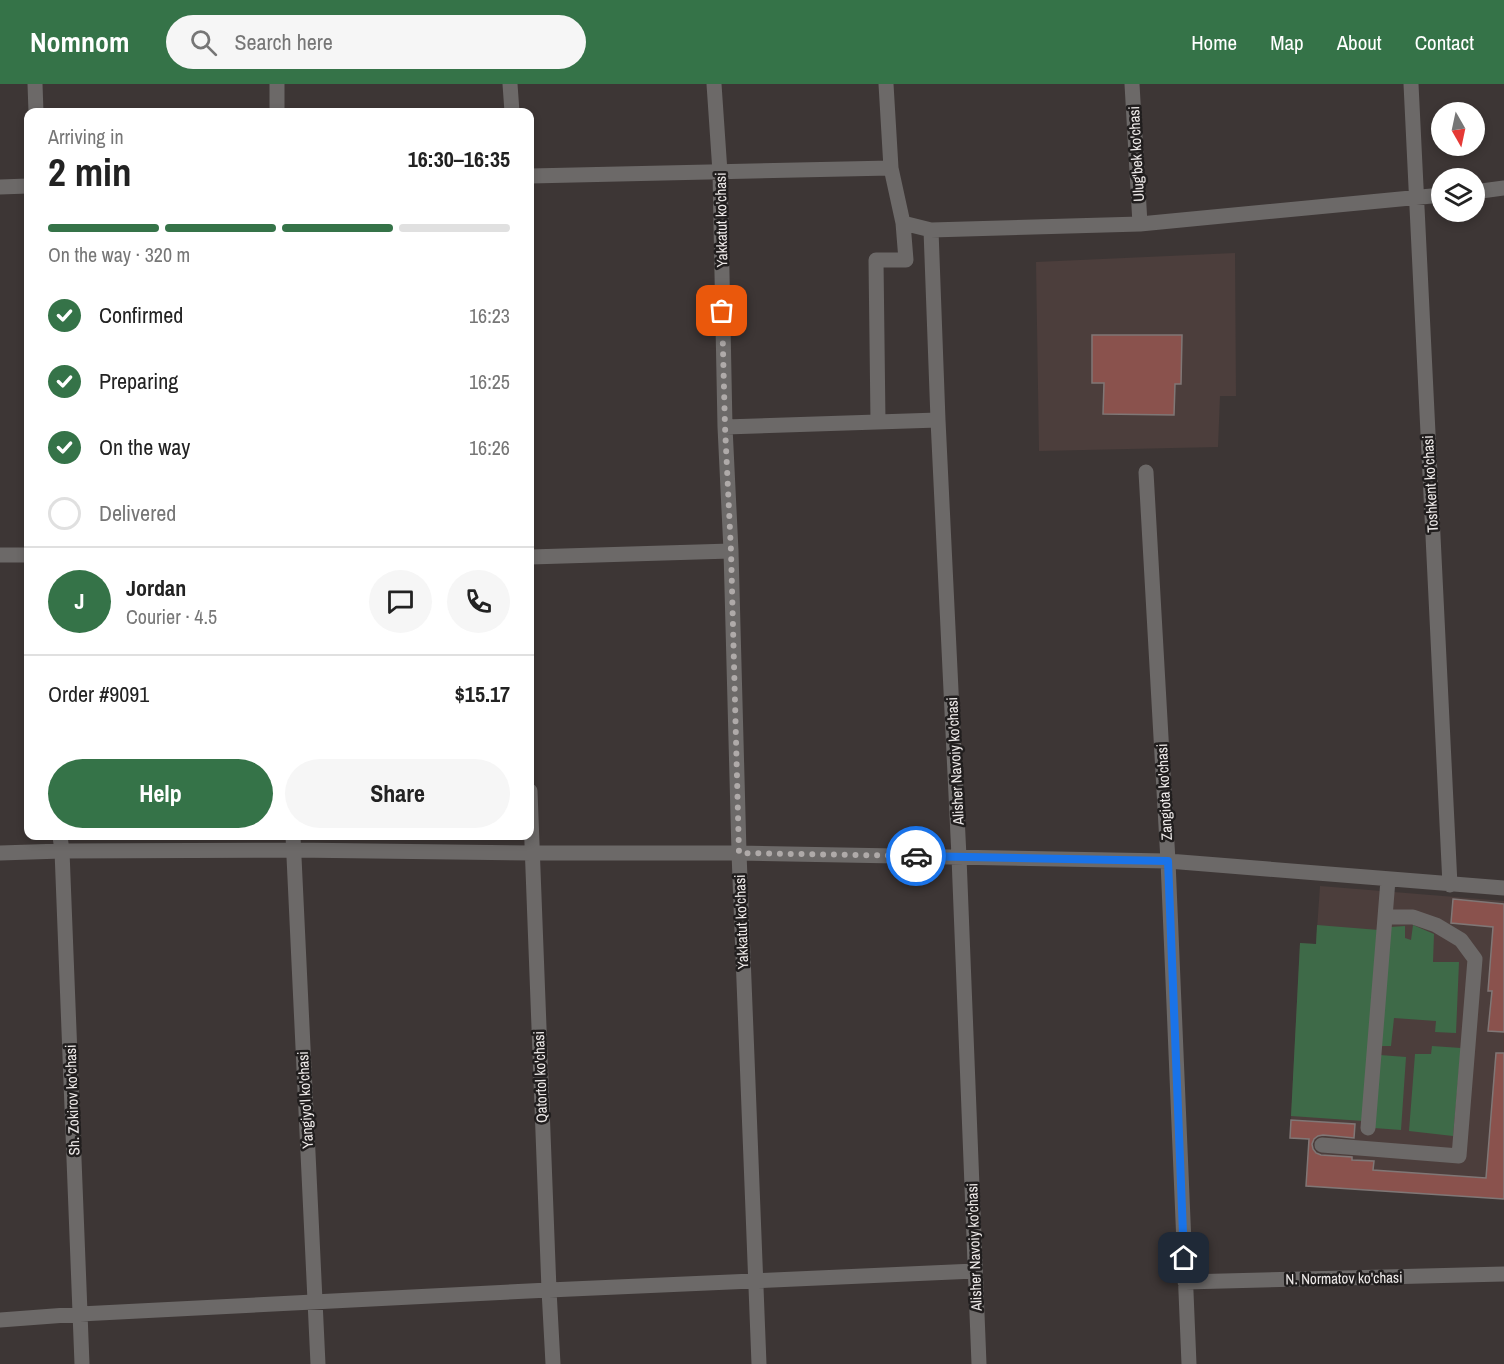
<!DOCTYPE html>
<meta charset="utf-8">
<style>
:root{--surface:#fff;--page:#f6f6f6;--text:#222;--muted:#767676;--line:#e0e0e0;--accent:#357348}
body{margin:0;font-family:"Archivo Narrow",sans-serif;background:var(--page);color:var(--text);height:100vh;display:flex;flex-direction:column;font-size:22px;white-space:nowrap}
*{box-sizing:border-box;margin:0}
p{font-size:20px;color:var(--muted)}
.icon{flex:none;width:33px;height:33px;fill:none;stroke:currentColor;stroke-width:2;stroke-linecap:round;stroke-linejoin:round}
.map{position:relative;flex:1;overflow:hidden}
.drawer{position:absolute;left:24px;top:24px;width:510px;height:732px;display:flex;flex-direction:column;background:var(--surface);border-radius:12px;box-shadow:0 3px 9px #0003}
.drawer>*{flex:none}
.needle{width:39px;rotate:171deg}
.fabs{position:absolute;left:1431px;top:18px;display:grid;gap:12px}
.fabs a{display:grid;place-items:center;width:54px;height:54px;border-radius:50%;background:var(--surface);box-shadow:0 3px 9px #0003;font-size:30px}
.pin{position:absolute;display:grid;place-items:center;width:51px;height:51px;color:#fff;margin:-26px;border-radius:12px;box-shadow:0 3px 9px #0006}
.courier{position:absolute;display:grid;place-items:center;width:60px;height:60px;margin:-30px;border:4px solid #1a73e8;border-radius:50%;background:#fff;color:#222;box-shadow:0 2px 8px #0007}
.overview em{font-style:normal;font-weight:800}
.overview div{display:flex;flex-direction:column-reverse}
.overview{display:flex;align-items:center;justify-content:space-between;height:102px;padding:0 24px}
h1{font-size:39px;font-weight:800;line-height:45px}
.bar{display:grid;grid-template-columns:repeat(4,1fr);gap:9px 6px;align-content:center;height:72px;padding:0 24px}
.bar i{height:8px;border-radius:4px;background:var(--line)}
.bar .on{background:var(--accent)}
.bar p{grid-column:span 4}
.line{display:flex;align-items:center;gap:15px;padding:0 24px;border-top:2px solid var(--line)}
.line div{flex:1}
.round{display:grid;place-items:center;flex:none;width:63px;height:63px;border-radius:32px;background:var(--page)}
ol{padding:0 24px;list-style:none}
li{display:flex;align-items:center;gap:18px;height:66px}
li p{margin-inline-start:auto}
li .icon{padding:6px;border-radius:50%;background:var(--accent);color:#fff;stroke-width:4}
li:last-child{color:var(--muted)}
li i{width:33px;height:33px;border:3px solid var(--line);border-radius:50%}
.primary-button{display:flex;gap:12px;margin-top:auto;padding:12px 24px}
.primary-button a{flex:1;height:69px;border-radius:36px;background:var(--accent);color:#fff;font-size:24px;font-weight:800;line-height:69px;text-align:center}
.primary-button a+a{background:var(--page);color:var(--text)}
header{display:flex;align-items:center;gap:36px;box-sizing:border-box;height:84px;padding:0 30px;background:var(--accent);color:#fff}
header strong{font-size:28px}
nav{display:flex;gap:33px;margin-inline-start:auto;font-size:21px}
.search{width:420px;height:54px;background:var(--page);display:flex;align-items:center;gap:15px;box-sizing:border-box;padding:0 21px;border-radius:33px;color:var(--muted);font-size:22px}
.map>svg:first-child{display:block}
.built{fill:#4c3e3c}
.green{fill:#3e6a48}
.building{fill:#8a524d;stroke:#807776;stroke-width:1.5}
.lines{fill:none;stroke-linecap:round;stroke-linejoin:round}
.minor{stroke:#6c6968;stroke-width:15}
.done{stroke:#afaaa9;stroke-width:6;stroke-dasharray:0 10.8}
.route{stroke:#1a73e8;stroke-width:8}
.labels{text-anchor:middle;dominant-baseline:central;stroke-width:5;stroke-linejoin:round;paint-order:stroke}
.street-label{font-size:15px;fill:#ede9e8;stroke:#211e1e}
</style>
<header>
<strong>Nomnom</strong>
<div class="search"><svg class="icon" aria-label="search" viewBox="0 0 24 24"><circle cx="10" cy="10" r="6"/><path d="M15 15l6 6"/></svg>Search here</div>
<nav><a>Home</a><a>Map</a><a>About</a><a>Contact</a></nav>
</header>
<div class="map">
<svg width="1504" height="1280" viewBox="0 0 1504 1280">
<rect width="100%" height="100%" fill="#3d3635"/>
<path class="built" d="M1235 169 1236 312H1220L1218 363 1039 367 1036 178Z
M1320 802 1504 817V1115L1306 1102 1309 1056 1290 1054 1300 859 1316 860Z"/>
<path class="green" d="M1317 841 1379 846 1363 1037 1291 1032 1300 859 1316 860Z
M1413 841 1434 850 1433 878H1459L1456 949 1435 948 1436 937 1394 934 1391 962H1379L1391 843 1405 842V854L1411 856Z
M1432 962 1461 964 1453 1052 1409 1047 1415 970H1431Z
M1380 971 1406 973 1401 1046 1374 1044Z"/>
<path class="building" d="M1092 251H1182L1181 300H1175L1174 331 1103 330 1104 299H1092Z
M1453 815 1504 820V948L1488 947 1492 907H1488L1493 843 1451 839Z
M1496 969H1504V1115L1306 1102 1309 1055 1290 1054 1291 1036 1355 1040 1354 1054 1323 1051 1318 1052 1314 1055 1312 1060 1313 1065 1316 1069 1321 1071 1352 1073V1076L1374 1077 1373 1086 1486 1094Z"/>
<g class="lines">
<path class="minor" d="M35 0 36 28
M510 0 512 28
M714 0 720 88 725 343 731 467 739 769 759 1280
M1132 0 1140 140
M1411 0 1450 801
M277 28V0
M530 92 891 84
M0 103 28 102
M1474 108 1504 104
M903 139 931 146 1140 140 1442 111
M931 146 938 336 959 773 979 1280
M878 338 876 176H906L903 139 891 84 886 0
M725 343 938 336
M1146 388 1168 777 1189 1280
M0 471H28
M530 473 731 467
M530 707 549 1206 553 1280
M60 752 62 767 82 1280
M293 752 318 1280
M0 769 62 767 294 766 532 769H739L1168 777 1504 804
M1368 1044 1388 796
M1322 1061 1459 1072 1475 875 1461 856 1436 841 1413 833H1385
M1185 1198 1504 1190
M0 1236 80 1230 549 1206 975 1187"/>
</g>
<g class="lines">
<path class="done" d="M722 227 725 343 731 467 739 769 916 772"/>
<path class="route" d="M916 772 1168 777 1184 1174"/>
</g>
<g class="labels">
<g class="street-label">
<text transform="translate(1136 70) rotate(-93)">Ulug'bek ko'chasi</text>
<text transform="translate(721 136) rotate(-91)">Yakkatut ko'chasi</text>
<text transform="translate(1430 400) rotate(-93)">Toshkent ko'chasi</text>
<text transform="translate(955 677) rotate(-93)">Alisher Navoiy ko'chasi</text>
<text transform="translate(1164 708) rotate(-93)">Zangiota ko'chasi</text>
<text transform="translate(741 838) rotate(-92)">Yakkatut ko'chasi</text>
<text transform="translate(540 993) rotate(-92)">Qatortol ko'chasi</text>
<text transform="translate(72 1016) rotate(-92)">Sh. Zokirov ko'chasi</text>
<text transform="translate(305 1016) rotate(-93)">Yangiyo'l ko'chasi</text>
<text transform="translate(974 1163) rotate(-92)">Alisher Navoiy ko'chasi</text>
<text transform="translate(1344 1194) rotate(-1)">N. Normatov ko'chasi</text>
</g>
</g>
</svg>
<div class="fabs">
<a><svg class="needle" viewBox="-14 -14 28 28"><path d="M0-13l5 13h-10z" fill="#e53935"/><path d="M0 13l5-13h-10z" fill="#767676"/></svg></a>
<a><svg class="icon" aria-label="layers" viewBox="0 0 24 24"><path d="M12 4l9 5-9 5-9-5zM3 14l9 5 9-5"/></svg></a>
</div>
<div class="pin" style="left:722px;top:227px;background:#ea580c"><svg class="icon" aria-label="bag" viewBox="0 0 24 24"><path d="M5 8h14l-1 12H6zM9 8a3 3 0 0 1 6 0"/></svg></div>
<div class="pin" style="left:1184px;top:1174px;background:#1f2937"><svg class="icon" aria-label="home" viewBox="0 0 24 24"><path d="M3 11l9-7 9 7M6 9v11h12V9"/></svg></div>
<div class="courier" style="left:916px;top:772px"><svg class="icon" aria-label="car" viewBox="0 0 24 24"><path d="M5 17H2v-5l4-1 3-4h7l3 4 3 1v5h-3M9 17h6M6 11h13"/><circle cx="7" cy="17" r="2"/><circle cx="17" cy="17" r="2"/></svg></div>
<section class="drawer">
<div class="overview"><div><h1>2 min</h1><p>Arriving in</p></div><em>16:30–16:35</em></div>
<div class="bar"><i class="on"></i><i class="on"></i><i class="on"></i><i></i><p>On the way · 320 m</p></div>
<ol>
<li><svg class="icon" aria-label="check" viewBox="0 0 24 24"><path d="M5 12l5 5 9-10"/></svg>Confirmed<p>16:23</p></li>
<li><svg class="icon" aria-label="check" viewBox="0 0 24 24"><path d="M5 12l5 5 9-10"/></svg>Preparing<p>16:25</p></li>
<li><svg class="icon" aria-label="check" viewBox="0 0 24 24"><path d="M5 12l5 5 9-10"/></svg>On the way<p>16:26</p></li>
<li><i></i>Delivered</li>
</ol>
<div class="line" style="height:108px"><b class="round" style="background:var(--accent);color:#fff">J</b><div><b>Jordan</b><p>Courier · 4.5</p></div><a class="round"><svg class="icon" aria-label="chat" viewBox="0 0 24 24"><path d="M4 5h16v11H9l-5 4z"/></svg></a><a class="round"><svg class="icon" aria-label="phone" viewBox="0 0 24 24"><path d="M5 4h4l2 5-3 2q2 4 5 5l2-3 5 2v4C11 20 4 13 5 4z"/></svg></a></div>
<div class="line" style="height:78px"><div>Order #9091</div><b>$15.17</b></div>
<div class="primary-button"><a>Help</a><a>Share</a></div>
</section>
</div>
